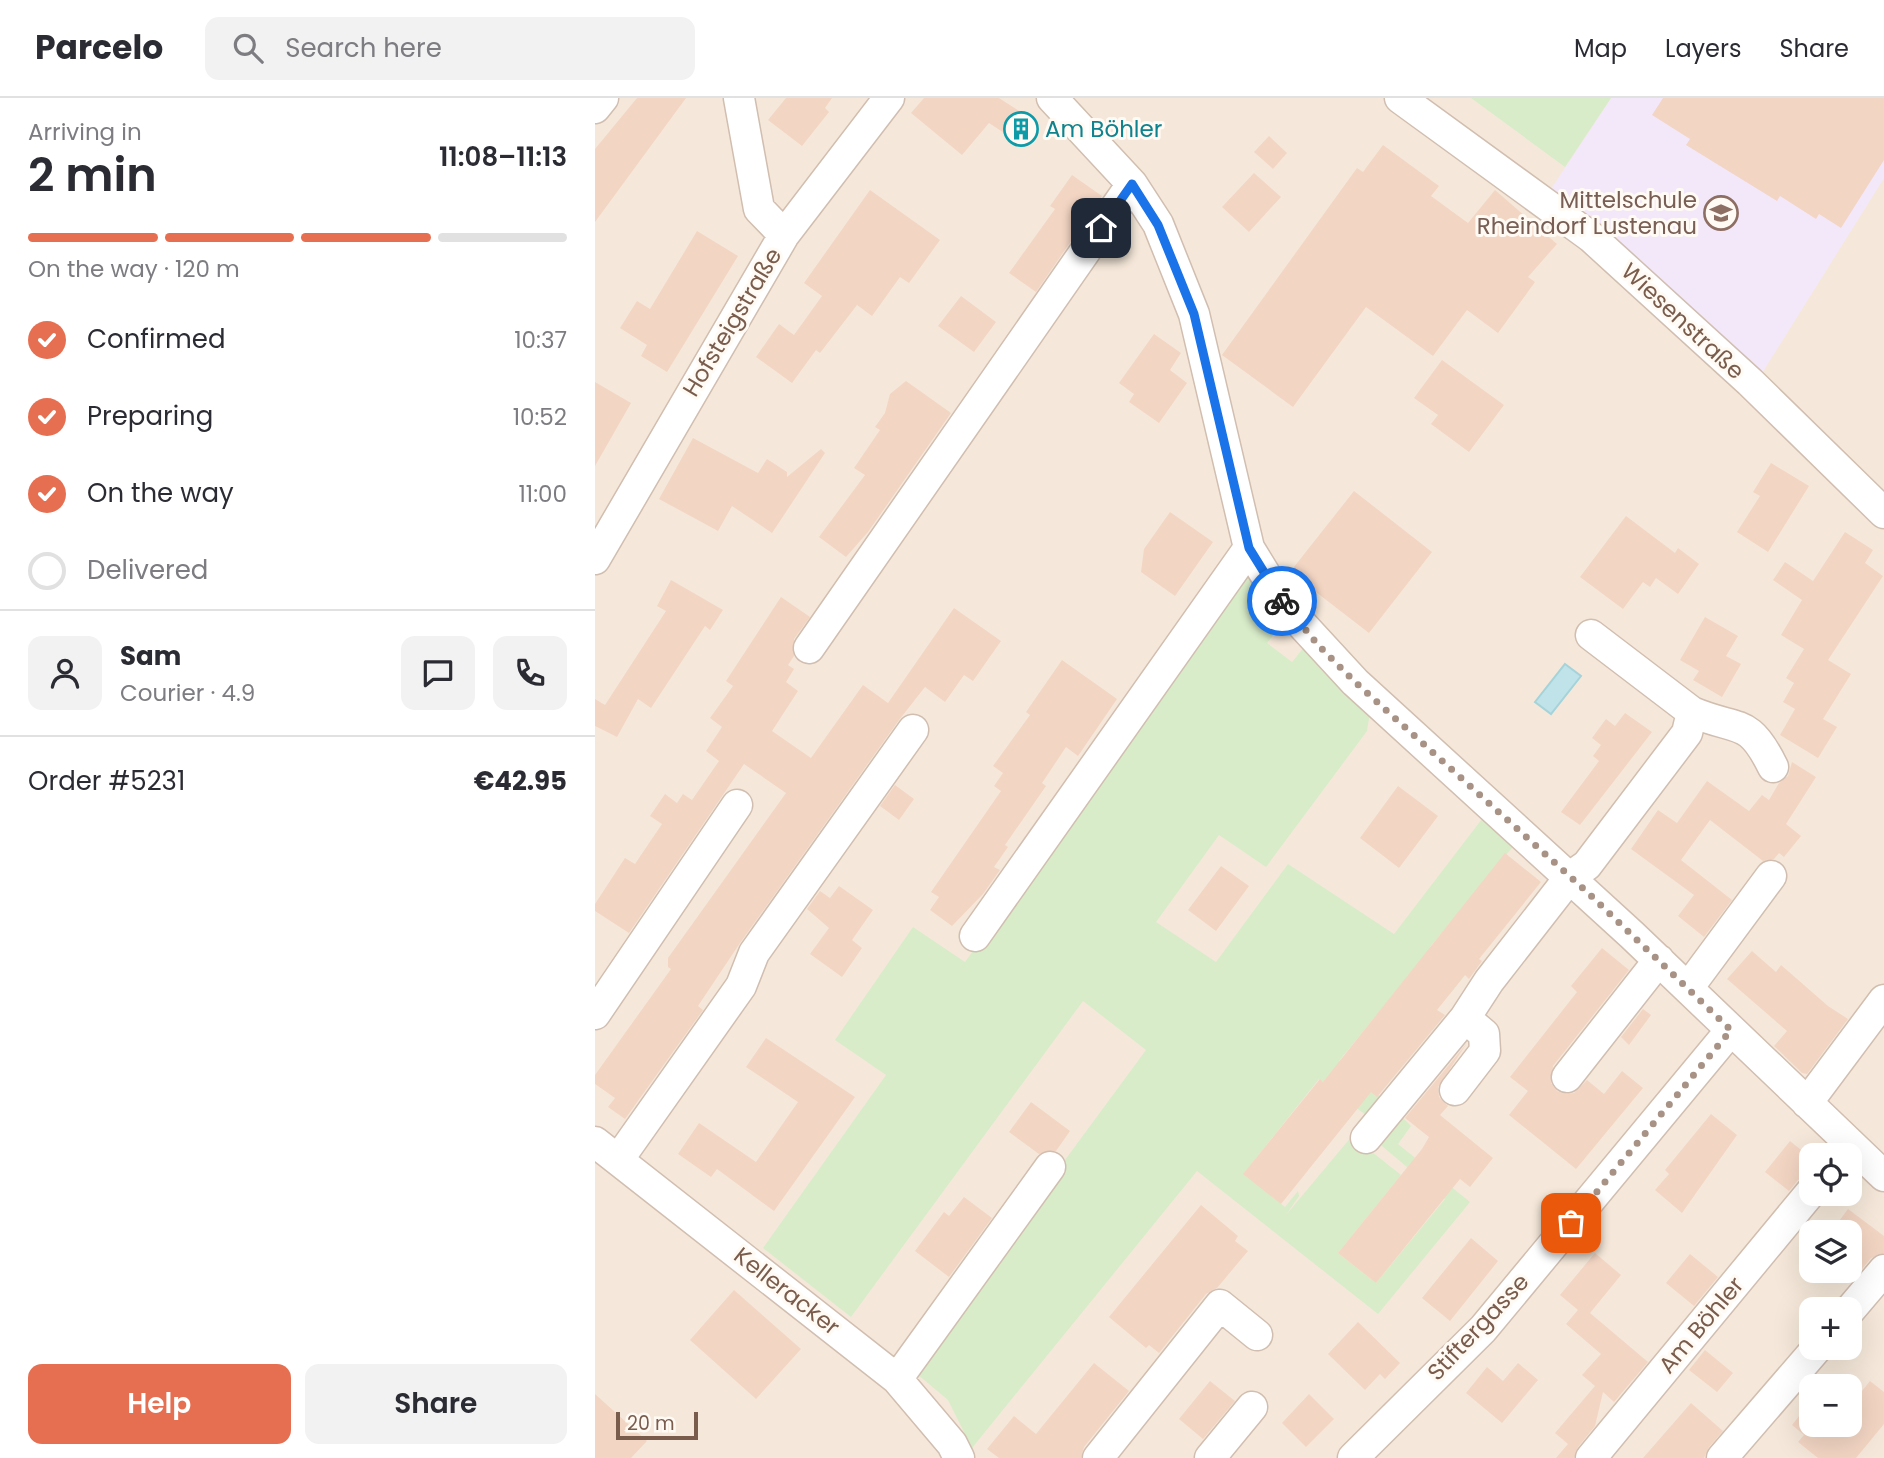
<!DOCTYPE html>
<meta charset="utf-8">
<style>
:root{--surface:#fff;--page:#f2f2f3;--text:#2b2b33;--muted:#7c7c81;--line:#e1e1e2;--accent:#e76f51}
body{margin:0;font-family:Poppins,sans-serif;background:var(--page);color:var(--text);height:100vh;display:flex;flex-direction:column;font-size:26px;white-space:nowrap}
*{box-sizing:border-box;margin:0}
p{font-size:23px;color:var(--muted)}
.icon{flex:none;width:38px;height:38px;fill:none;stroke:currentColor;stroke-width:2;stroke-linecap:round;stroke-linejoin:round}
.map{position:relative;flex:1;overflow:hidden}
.details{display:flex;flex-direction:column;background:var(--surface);width:595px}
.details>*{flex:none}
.fabs{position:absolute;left:1204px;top:1045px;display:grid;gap:14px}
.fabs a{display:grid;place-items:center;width:63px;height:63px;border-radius:14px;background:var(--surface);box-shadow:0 7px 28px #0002;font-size:35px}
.scale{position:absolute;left:21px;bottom:18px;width:82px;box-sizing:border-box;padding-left:7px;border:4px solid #7a5c4d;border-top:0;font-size:19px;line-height:24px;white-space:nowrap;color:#7a5c4d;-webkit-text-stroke:5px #fffaf3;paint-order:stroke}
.pin{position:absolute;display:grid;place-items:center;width:60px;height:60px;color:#fff;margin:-30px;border-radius:14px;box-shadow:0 4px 10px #0006}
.courier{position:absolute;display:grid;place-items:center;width:70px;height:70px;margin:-35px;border:5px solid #1a73e8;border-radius:50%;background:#fff;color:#222;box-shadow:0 2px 9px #0007}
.head em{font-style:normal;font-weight:600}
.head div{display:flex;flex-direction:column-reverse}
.head{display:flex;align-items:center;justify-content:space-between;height:119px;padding:0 28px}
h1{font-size:46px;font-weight:600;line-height:52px}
.bar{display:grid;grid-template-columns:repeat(4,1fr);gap:10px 7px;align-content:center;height:84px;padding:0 28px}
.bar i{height:9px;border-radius:5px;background:var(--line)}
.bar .current{background:var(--accent)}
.bar p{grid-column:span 4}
.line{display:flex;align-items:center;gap:18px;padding:0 28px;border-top:2px solid var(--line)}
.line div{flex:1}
.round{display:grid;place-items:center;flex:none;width:74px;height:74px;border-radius:14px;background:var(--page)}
ol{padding:0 28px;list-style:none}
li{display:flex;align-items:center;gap:21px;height:77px}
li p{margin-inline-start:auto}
li .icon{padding:7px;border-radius:50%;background:var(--accent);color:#fff;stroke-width:4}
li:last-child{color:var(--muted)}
li i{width:38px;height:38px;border:4px solid var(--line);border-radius:50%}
.action{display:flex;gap:14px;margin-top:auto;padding:14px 28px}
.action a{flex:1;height:80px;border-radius:14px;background:var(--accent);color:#fff;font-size:28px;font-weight:600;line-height:80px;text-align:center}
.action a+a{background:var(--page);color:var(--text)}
header{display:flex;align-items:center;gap:42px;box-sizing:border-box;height:98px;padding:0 35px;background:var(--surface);border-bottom:2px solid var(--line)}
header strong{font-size:33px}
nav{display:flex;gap:38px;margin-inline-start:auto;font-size:24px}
.search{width:490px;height:63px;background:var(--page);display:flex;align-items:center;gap:18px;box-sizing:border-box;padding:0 24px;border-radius:14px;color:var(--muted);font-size:26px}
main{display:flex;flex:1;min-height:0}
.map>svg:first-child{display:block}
.residential{fill:#f5e8da;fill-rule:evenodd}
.education{fill:#f3e8fa}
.green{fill:#d8ecc9}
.water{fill:#bfe3e8;stroke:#a5d3da;stroke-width:2}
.building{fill:#f3d5c3}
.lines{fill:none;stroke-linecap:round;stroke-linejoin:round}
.minor-casing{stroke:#d1beb0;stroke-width:33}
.minor{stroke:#fff;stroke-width:30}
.done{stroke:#a89285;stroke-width:7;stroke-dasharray:0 12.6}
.route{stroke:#1a73e8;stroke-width:9}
.labels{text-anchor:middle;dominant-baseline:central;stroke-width:6;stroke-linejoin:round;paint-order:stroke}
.culture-label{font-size:23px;fill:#0d838f;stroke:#fffaf3;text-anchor:start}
.education-label{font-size:23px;fill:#785e54;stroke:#fffaf3;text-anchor:end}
.street-label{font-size:23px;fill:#7a5c4d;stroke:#fffaf3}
</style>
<header>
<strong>Parcelo</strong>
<div class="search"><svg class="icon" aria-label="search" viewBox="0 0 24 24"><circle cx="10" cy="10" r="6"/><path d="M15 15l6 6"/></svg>Search here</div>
<nav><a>Map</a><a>Layers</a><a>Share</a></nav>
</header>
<main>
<section class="details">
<div class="head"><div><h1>2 min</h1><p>Arriving in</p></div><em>11:08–11:13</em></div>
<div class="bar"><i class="current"></i><i class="current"></i><i class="current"></i><i></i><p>On the way · 120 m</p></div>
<ol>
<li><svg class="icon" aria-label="check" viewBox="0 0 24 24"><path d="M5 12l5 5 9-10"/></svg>Confirmed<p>10:37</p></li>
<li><svg class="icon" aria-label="check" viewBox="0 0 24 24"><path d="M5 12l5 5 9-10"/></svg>Preparing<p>10:52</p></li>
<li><svg class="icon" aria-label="check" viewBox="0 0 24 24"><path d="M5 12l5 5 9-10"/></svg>On the way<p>11:00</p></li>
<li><i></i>Delivered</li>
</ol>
<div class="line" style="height:126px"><a class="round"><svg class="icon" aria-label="person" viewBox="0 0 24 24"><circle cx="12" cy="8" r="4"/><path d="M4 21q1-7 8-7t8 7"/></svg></a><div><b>Sam</b><p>Courier · 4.9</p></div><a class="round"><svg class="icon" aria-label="chat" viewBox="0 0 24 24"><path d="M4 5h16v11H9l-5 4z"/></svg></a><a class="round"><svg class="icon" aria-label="phone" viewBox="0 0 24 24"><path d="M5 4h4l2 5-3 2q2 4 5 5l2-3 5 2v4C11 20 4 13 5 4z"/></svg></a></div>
<div class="line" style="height:91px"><div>Order #5231</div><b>€42.95</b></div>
<div class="action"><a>Help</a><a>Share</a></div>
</section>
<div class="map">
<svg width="1289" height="1360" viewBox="0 0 1289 1360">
<rect width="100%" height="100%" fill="#fdf6ec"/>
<path class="residential" d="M0 0H1289V1360H0ZM1216 1057H1255V1096H1216ZM1216 1134H1255V1172H1216ZM1216 1211H1255V1250H1216ZM1216 1288H1255V1326H1216Z"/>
<path class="education" d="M1016 0H1289V80L1167 275 956 91Z"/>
<path class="green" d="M876 0H1016L970 69Z
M653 470 687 526 672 545 697 564 710 548 775 614 772 633 671 769 624 737 561 824 621 864 693 766 799 836 890 717 921 745 835 849 870 877 855 896 821 869 744 963 782 995 789 1005 776 1021 724 981 649 1075 690 1109 703 1093 704 1098 691 1117 757 1038 806 1077 743 1155 781 1185 850 1101 781 1043 803 1015 816 1028 803 1046 875 1104 783 1216 602 1073 377 1350 353 1302 316 1271 551 952 488 903 256 1219 168 1150 291 977 240 942 318 829 370 864Z"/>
<path class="water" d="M970 566 986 578 956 616 940 604Z"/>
<path class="building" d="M42 0H91L0 124V51Z
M191 0H237L230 10 234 14 207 48 173 22Z
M329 0H404L441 24 426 46 394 25 367 57 316 15Z
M1068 0H1289V62L1246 130 1224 116 1221 121 1185 98 1182 103 1091 47 1095 41 1057 17Z
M674 38 692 55 678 71 659 54Z
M788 47 844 88 836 98 873 125 900 92 962 146 933 179 940 184 903 235 872 212 838 258 771 209 698 309 627 257 762 70 768 74Z
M659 75 686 99 654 134 627 109Z
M477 77 507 98 441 194 414 175 460 111 455 108Z
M275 92 345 142 314 185 305 179 277 218 262 207 225 255 221 252 197 285 161 259 184 226 199 237 227 198 209 185Z
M102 133 143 158 72 274 46 258 52 247 25 230 42 203 55 211Z
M366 198 401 224 379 254 343 228Z
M559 236 586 255 575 272 592 285 564 325 534 304 539 296 524 285Z
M847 262 909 307 874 354 836 326 843 317 819 300Z
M311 283 356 315 273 434 251 459 224 439 270 377 259 370 285 332 280 329 290 315 295 296Z
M0 284 36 305 0 368Z
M98 340 163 375 172 361 192 374V379L226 351 230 355 177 435 137 408 123 433 64 401Z
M1176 365 1214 388 1173 454 1142 434 1165 398 1158 394Z
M759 393 837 454 774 535 695 474Z
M575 414 618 444 580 498 546 474 549 451Z
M1031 418 1080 455 1083 450 1104 466 1083 496 1061 480 1055 489 1048 484 1028 511 985 479Z
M1250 434 1278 452 1270 465 1288 478 1233 562 1256 576 1228 621 1242 629 1223 660 1185 637 1200 611 1188 604 1199 585 1191 580 1209 551 1186 537 1207 502 1178 482 1190 464 1218 483Z
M76 482 128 512 115 532 110 528 56 610 43 601 22 639 0 628V601L10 607 71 513 62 508Z
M186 499 215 519 199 541V558L193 567 199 571 191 584 203 593 177 633 216 660 268 587 293 605 359 510 406 543 378 583 369 577 350 604 330 589 304 622 145 845 103 908 108 912 30 1021 13 1009 20 1000 0 986V977L76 871 73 869V860L191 695 149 666 34 835 0 813V806L30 760 40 766 67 726 55 718 70 696 82 705 88 696 97 702 124 663 111 653 127 629 115 620 138 588 131 583Z
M1110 519 1143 538 1131 558 1146 566 1127 599 1098 582 1104 573 1085 562Z
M467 562 522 601 483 658 471 649 447 685 451 688 410 747 413 749 399 769 405 772 388 796 357 828 335 812 344 799 336 794 406 693 399 688 408 675 398 668 435 617 431 614Z
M1030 615 1057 634 985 727 966 714 1004 663 998 658 1006 647 997 640 1011 621 1020 628Z
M1197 664 1221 679 1191 726 1206 738 1189 759 1184 755 1179 761 1168 763 1115 722 1086 762 1137 802 1109 839 1083 818 1099 797 1036 751 1063 712 1082 725 1112 683 1154 713 1167 697 1174 702 1184 685 1193 678Z
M300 687 319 701 304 722 285 708Z
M803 688 843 718 804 770 765 740Z
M910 755 946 784 884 861 887 863 874 881 870 877 842 912 850 917 782 999 776 994 686 1106 648 1076 725 981 728 984Z
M626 768 654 788 621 833 593 812Z
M244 788 278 812 257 842 267 850 247 879 215 856 234 830 212 811 225 793 235 800Z
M1007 850 1034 872 958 968 956 985 962 993 970 996 979 995 992 982 1009 996 1027 973 1048 990 981 1071 914 1017 933 993 915 979 982 894 976 888Z
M1157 853 1181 874 1186 867 1233 908 1253 921 1212 976 1207 975 1179 948 1192 933 1132 881Z
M1048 911 1056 917 1034 947 1026 939Z
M171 940 260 999 179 1113 122 1071 116 1079 83 1056 104 1025 161 1064 203 1004 151 969Z
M872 945 843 989 844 999 853 1008 845 1017 898 1060 875 1089 865 1081 781 1185 743 1155 827 1051 834 1039 810 1020Z
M436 1004 475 1033 461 1053 444 1056 414 1034Z
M1116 1016 1142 1037 1087 1115 1060 1092 1074 1076 1070 1072Z
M1195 1043 1216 1060V1077L1203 1082 1194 1093 1170 1074Z
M369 1099 397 1120 354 1179 320 1153 349 1114 354 1118Z
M606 1107 643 1138 640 1143 653 1153 622 1190 611 1196 564 1255 554 1247 551 1250 514 1219Z
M1253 1111 1289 1138V1155L1276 1160 1263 1176 1255 1170V1134H1236Z
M876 1140 903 1163 855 1223 827 1200Z
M1000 1155 1026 1177 995 1215 1053 1264 1019 1304 1008 1294 1000 1328 983 1349 979 1360H961L973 1346 960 1335 1000 1288 987 1277 1006 1256 971 1226 983 1212 965 1197Z
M1095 1156 1123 1179 1099 1208 1071 1185Z
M139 1192 206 1251 161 1301 95 1242Z
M763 1224 805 1265 790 1281 785 1276 770 1292 733 1256Z
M1110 1252 1138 1275 1122 1294 1094 1272Z
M499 1265 534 1293 489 1349 486 1360H404L392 1351 419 1318 441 1336Z
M923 1265 943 1282 907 1325 871 1295 892 1269 908 1283Z
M615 1283 640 1303 608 1341 584 1321Z
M1275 1283 1289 1294V1326L1261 1360H1223L1203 1344 1209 1337 1197 1327 1216 1303V1326H1255V1308Z
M0 1296 52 1343 36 1360H0Z
M714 1296 739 1321 711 1349 687 1325Z
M1096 1305 1128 1333 1114 1349 1109 1360H1048Z"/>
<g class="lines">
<g class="minor-casing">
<path id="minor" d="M144 0 164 111 189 137
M457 0 537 86 563 126 599 216 654 450 689 507 760 584 1037 837 1289 1078
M805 0 996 139 1155 284 1289 415
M0 10 8 0
M0 461 189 137 294 0
M214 550 537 86
M1097 614C1144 634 1153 618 1178 669
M380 838 654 450
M1093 890 1176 778
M0 916 142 707
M972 979 1064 862
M860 992 890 953 889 936 870 920
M1212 1005 1289 902
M771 1040 870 920 894 883 975 779 992 767 1092 635 1097 614 996 537
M0 1044 302 1281 357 1346 364 1360
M23 1062 146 888 159 855 318 632
M1255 1212 1289 1172
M302 1281 455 1069
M503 1360 625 1207 662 1237
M615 1360 657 1309
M758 1360 888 1231 1136 932
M996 1360 1216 1094
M1127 1360 1222 1250"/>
</g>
<use href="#minor" class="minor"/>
</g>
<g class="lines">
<path class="done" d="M687 503 724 548 760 584 991 793 1136 932 976 1125"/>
<path class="route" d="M506 130 537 86 563 127 599 216 654 450 687 503"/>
</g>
<defs>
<g id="building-ring" transform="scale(1.75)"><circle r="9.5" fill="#fffaf3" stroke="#0f9aa8" stroke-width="1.5"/><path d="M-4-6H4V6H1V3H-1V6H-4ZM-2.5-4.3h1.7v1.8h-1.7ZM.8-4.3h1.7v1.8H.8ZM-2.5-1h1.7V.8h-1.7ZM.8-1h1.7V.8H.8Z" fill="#0f9aa8"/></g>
<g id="school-ring" transform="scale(1.75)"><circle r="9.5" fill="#fffaf3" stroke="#8d6e63" stroke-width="1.5"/><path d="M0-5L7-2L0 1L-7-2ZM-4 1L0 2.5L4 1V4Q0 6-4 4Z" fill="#8d6e63"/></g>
</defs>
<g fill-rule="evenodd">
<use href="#building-ring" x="426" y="31"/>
<use href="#school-ring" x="1126" y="115"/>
</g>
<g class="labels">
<g class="culture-label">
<text x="450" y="31">Am Böhler</text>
</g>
<g class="education-label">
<text x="1102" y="102">Mittelschule<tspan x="1102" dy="26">Rheindorf Lustenau</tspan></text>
</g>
<g class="street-label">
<text transform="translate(1088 223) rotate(43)">Wiesenstraße</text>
<text transform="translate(137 224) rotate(-59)">Hofsteigstraße</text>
<text transform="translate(192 1193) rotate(38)">Kelleracker</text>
<text transform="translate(1106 1227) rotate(-50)">Am Böhler</text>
<text transform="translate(883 1229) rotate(-47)">Stiftergasse</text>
</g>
</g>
</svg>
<div class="fabs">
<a><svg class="icon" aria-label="locate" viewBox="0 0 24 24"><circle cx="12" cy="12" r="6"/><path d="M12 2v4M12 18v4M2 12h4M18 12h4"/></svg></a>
<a><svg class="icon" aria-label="layers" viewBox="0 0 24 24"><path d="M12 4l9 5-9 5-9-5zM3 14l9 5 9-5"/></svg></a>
<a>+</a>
<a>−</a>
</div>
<div class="scale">20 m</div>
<div class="pin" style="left:976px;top:1125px;background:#ea580c"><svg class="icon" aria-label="bag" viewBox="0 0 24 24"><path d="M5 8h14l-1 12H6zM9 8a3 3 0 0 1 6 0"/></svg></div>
<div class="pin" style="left:506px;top:130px;background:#1f2937"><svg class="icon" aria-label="home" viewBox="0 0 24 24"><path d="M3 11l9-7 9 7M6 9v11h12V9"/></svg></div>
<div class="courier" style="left:687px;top:503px"><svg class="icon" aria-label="bike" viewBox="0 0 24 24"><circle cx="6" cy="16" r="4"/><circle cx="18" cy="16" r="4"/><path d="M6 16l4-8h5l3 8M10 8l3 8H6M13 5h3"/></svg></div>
</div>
</main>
